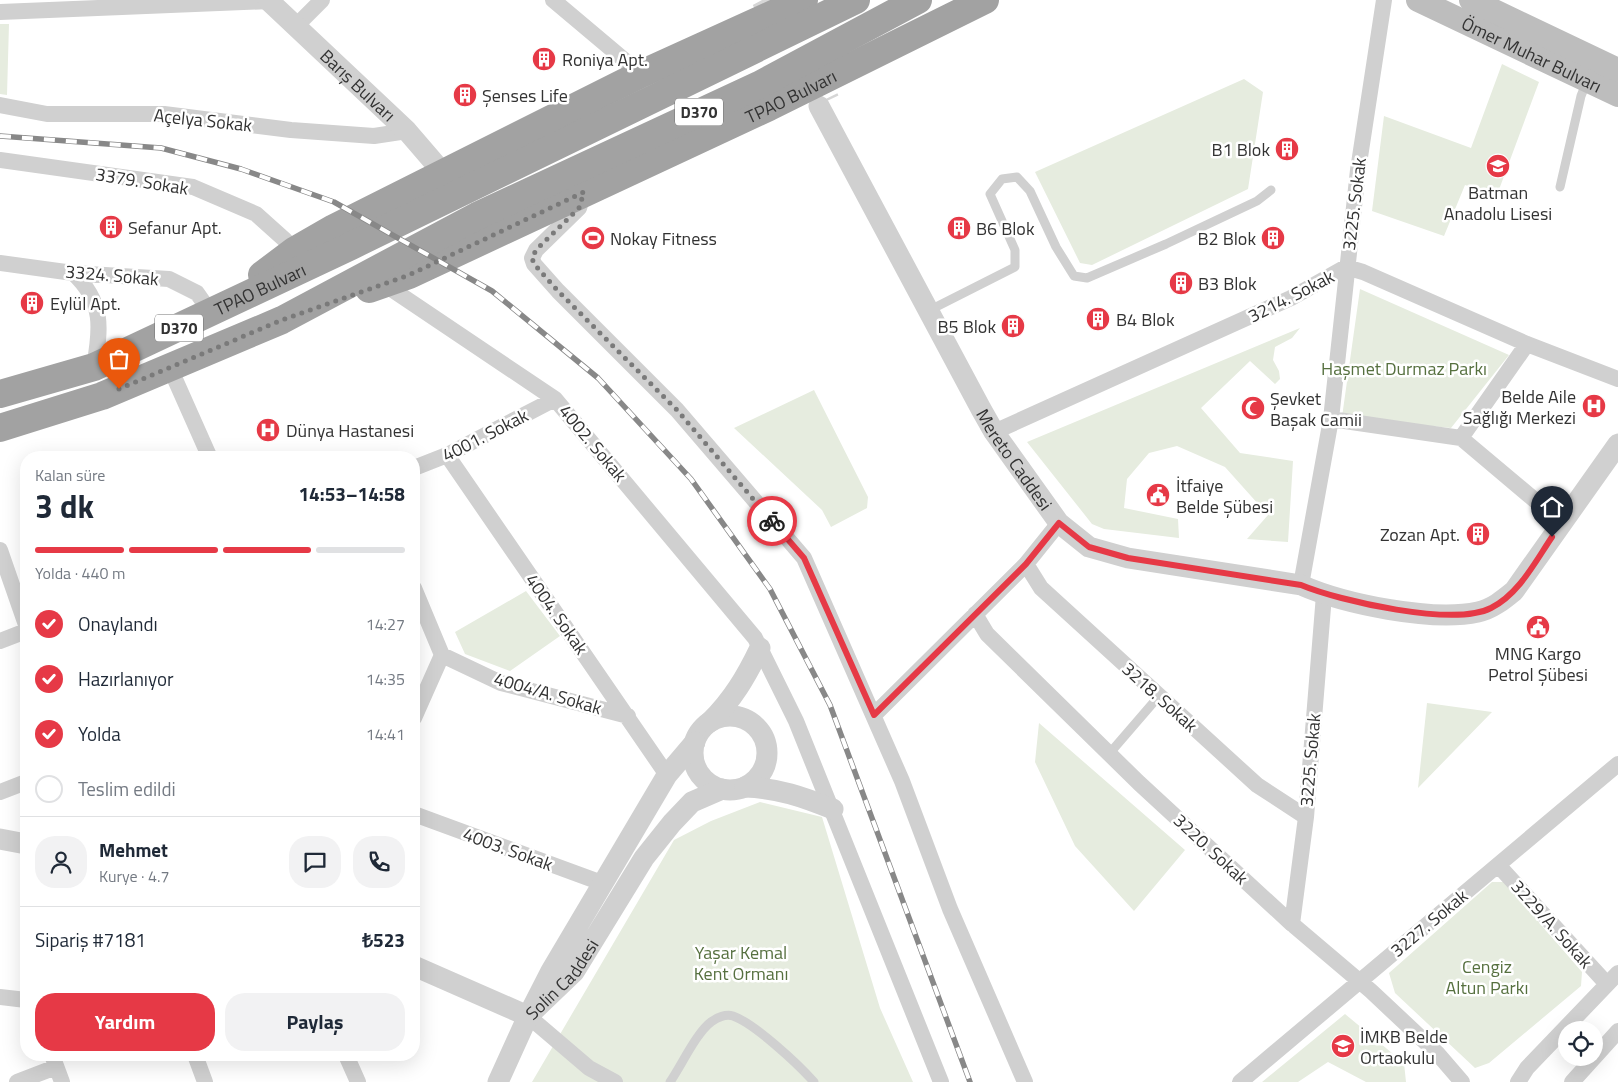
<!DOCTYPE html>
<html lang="tr">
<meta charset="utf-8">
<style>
:root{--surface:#fff;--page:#f2f2f3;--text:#1f2937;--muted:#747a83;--line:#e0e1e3;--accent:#e63946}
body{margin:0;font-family:"Titillium Web",sans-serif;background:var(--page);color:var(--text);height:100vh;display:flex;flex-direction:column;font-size:19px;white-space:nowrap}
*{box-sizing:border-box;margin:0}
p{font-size:16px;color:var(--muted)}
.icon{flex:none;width:28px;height:28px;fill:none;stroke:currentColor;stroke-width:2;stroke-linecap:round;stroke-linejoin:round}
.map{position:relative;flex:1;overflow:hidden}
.side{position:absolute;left:20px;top:451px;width:400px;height:610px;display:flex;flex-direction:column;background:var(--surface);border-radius:20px;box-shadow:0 5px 20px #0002}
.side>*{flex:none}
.tools{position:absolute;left:1558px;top:1021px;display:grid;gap:10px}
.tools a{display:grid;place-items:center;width:45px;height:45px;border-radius:50%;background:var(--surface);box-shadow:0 5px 20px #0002;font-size:25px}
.pin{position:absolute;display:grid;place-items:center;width:42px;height:42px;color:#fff;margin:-51px -21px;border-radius:50% 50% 50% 0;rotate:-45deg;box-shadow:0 0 5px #0007}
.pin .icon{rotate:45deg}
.courier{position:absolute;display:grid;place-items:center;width:50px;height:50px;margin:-25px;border:4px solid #e63946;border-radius:50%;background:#fff;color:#222;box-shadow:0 1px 6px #0007}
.head em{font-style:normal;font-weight:700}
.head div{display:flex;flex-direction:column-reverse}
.head{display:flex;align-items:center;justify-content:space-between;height:85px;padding:0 15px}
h1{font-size:32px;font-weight:700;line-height:38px}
.bar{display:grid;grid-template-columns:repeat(4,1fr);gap:8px 5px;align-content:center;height:60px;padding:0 15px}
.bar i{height:6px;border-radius:4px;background:var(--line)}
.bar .current{background:var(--accent)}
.bar p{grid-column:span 4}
.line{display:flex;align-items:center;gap:12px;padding:0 15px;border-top:1px solid var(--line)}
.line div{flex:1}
.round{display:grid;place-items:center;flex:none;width:52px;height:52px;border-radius:20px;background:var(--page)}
ol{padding:0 15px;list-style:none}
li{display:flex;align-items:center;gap:15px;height:55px}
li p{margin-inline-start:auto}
li .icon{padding:5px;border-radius:50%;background:var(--accent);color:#fff;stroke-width:4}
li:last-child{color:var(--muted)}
li i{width:28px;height:28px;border:2px solid var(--line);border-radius:50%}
.action{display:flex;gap:10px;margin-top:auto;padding:10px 15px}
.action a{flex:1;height:58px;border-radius:20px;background:var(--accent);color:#fff;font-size:20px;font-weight:700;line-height:58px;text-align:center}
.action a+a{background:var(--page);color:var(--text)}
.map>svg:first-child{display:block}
.green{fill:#e6ecdf}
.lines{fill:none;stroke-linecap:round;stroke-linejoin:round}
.tertiary-tunnel{stroke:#d6d6d6;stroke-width:21;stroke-dasharray:21 11;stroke-linecap:butt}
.service{stroke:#d0d0d0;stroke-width:9}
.minor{stroke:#d0d0d0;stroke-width:16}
.tertiary{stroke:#d0d0d0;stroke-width:21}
.secondary{stroke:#bdbdbd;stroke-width:24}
.trunk{stroke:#a2a2a2;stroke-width:28}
.rail-casing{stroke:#888;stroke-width:5.5}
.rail{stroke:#fff;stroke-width:4;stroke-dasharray:11;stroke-linecap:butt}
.done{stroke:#7a7a7a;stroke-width:5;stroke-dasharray:0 9}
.route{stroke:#e63946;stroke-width:6}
.labels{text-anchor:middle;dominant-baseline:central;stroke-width:5;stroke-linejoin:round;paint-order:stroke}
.shield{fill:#fff;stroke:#707070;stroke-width:1}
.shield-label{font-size:16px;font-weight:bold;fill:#333}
.street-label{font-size:18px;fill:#333;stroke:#fff}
.poi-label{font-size:18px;fill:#333;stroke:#fff;text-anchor:start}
.park-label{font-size:18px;fill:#56703f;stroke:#fff}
</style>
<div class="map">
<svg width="1618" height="1082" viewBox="0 0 1618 1082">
<rect width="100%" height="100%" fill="#fff"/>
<path class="green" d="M0 24H9L7 95 0 94Z
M1502 64 1539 82 1497 195 1465 185 1444 236 1372 211 1384 116 1471 148Z
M1244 79 1263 92 1248 189 1092 265 1080 263 1035 172Z
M1360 289 1509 355 1451 428 1342 417Z
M1300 328 1292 338 1275 347 1273 360 1279 371 1280 379 1275 384 1250 361 1201 408 1240 453 1293 461 1288 542 1247 539 1268 515 1225 467 1177 446 1149 453 1127 479 1124 508 1178 519 1179 538 1104 529 1092 524 1027 442Z
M814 390 868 497 867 508 831 527 822 510 734 428Z
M526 591 560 636 510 671 465 654 455 632Z
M1427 703 1492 712 1418 788Z
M1039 723 1185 850 1134 911 1075 846 1035 762Z
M760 802 822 817 880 1008 913 1082H532L674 840 711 821Z
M1492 882H1504L1582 972 1581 986 1489 1063 1475 1068 1395 993 1389 973Z
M1345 1014 1404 1063 1406 1082H1366L1328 1062 1298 1082H1262Z"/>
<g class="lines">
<path class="tertiary-tunnel" d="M762 0 803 77
M814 69 829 100"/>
<path class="service" d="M1560 187 1581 96 1587 81
M928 311 1015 267V250L990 194 1002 179 1017 177 1030 191 1056 247 1074 276 1087 278 1166 244 1257 201 1271 190
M1109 754 1159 696
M670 1082C681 1066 697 1032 711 1022 717 1017 726 1014 733 1016 754 1023 799 1065 814 1082"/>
<path class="minor" d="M553 0 641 74
M0 12 270 1
M295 27 322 0
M0 105 47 114H164L291 130 374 136 407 131
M0 160 193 187 256 214 285 240 294 251
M584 192 579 208 536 250 532 258 534 264 558 291 677 410 804 558 902 781 950 909 1025 1082
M0 263 73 273 169 279 197 293 211 313
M73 273C104 302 101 328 94 367
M384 284 555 399 755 638 796 721 941 1082
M170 368 210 458
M1331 419 1461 438 1562 523
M994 432 1291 298 1346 267 1363 272 1527 344 1618 379
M1461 438 1527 344
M447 455 667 775
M414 468 447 455 555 399
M0 550 26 625
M1026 564 1041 588 1257 785 1306 817
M1301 585 1331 419 1358 170 1384 0
M414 588 442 655 414 718
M975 614 987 634 1139 783 1292 924 1371 991 1437 1053 1462 1082
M0 641 26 631
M442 655 501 683 628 716
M874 715 1026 564 1059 523
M0 792 26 782
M414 814 602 883
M1498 865 1606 983
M1292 924 1306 817 1324 595
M0 997 26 1000
M528 1016 589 1068 615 1082
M52 1055 62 1082
M195 1055 205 1082
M346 1055 358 1082
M17 1082 56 1067
M1240 1082 1618 764
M1518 1082 1527 1068 1618 973
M1572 1082 1618 1031"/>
<g class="tertiary">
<path id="s1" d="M268 0 407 131 444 174"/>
<path id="s2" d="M819 106 981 409 994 432 1059 523 1089 547 1128 558 1301 585C1344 604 1432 622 1478 612 1492 609 1503 600 1514 591L1618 444"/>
<circle cx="730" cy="753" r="37"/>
<path d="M710 722C733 699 746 677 760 648"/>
<path id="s3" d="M695 742 667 775 551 971 528 1016 574 972 644 858 672 823 692 802 722 789"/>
<path d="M745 787C778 788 803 797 833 809"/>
<path d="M0 839 26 844"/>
<path d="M414 966 528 1016 498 1082"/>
</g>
<g class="secondary">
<path id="s4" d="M1418 0 1618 95"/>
<path d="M1471 0 1618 70"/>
</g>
<g class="trunk">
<path d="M262 275 294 251 334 228 641 74 804 0"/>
<path id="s5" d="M369 289 409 275 769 107 985 0"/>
<path id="s6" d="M0 394 94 367 351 246 856 0"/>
<path d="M0 428 102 396 282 320 477 216 759 85 918 0"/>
</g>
<g class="rail-casing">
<path id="rail" d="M0 136 161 148 241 169 334 202 492 291 598 378 691 479 770 589 830 705 970 1082"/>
</g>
<use href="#rail" class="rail"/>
</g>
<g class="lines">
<path class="done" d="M119 389 282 320 409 275 584 192 579 208 536 250 532 258 534 264 558 291 677 410 772 521"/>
<path class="route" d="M772 521 804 558 874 715 1026 564 1059 523 1089 547 1128 558 1301 585C1339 601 1454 627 1491 608 1519 594 1535 562 1552 537"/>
</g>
<defs>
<g id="building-disc" transform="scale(1.25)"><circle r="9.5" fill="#e63946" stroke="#fff"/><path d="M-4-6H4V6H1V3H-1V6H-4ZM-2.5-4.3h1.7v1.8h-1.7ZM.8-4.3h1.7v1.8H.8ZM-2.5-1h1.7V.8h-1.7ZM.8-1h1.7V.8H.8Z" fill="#fff"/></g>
<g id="school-disc" transform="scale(1.25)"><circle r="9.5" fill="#e63946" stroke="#fff"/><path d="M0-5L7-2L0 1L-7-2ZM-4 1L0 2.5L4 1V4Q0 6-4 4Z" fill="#fff"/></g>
<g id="stadium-disc" transform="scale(1.25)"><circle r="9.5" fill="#e63946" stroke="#fff"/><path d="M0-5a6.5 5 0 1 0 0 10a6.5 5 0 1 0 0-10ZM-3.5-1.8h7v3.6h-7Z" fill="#fff"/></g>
<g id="hospital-disc" transform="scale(1.25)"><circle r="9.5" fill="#e63946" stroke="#fff"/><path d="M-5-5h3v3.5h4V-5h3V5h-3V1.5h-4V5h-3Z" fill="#fff"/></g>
<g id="mosque-disc" transform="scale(1.25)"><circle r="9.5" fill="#e63946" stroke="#fff"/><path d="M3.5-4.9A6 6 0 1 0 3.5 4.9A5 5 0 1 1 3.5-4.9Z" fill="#fff"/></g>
<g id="civic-disc" transform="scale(1.25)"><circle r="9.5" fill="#e63946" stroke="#fff"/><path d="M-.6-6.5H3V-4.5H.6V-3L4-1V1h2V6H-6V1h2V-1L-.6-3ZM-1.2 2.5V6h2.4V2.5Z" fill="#fff"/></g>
</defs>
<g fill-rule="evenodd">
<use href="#building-disc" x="544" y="59"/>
<use href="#building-disc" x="465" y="95"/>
<use href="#building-disc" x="1287" y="149"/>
<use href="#school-disc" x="1498" y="166"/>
<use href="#building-disc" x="111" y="227"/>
<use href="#building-disc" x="959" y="228"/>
<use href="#stadium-disc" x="593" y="238"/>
<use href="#building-disc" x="1273" y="238"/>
<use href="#building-disc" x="1181" y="283"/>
<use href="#building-disc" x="32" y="303"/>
<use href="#building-disc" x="1098" y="319"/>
<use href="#building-disc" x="1013" y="326"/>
<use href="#hospital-disc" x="1594" y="406"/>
<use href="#mosque-disc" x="1253" y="408"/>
<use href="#hospital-disc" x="268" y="430"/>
<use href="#civic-disc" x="1158" y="495"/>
<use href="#building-disc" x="1478" y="534"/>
<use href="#civic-disc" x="1538" y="627"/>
<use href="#school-disc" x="1343" y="1046"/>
</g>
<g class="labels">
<g class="shield">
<rect x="675" y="98.5" width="48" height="27" rx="4"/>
<rect x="155" y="314.5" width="48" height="27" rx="4"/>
</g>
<g class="shield-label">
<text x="699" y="112">D370</text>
<text x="179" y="328">D370</text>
</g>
<g class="street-label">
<text stroke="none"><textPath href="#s4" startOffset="126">Ömer Muhar Bulvarı</textPath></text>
<text stroke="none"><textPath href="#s1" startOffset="124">Barış Bulvarı</textPath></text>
<text stroke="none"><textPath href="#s5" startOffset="464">TPAO Bulvarı</textPath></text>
<text transform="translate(203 120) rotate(6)">Açelya Sokak</text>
<text transform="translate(142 181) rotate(9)">3379. Sokak</text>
<text transform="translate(1354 204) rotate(-83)">3225. Sokak</text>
<text transform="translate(112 275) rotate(5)">3324. Sokak</text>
<text stroke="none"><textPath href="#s6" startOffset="281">TPAO Bulvarı</textPath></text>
<text transform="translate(1291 296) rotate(-27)">3214. Sokak</text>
<text transform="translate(485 435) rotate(-27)">4001. Sokak</text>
<text transform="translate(593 443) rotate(50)">4002. Sokak</text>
<text stroke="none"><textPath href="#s2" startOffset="404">Mereto Caddesi</textPath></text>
<text transform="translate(557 614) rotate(55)">4004. Sokak</text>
<text transform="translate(548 693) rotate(16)">4004/A. Sokak</text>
<text transform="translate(1160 697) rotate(42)">3218. Sokak</text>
<text transform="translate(1310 760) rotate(-85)">3225. Sokak</text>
<text transform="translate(508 849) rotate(20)">4003. Sokak</text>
<text transform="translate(1211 849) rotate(43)">3220. Sokak</text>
<text transform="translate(1429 923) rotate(-40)">3227. Sokak</text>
<text transform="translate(1552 924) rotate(48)">3229/A. Sokak</text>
<text stroke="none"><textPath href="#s3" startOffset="372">Solin Caddesi</textPath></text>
</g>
<g class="poi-label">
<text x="562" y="59">Roniya Apt.</text>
<text x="482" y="95">Şenses Life</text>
<text x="1270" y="149" text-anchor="end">B1 Blok</text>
<text x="1498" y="192" text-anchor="middle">Batman<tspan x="1498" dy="21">Anadolu Lisesi</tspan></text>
<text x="128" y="227">Sefanur Apt.</text>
<text x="976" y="228">B6 Blok</text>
<text x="610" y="238">Nokay Fitness</text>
<text x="1256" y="238" text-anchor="end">B2 Blok</text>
<text x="1198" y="283">B3 Blok</text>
<text x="50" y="303">Eylül Apt.</text>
<text x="1116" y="319">B4 Blok</text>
<text x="996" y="326" text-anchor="end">B5 Blok</text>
<text x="1576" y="396" text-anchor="end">Belde Aile<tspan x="1576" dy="21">Sağlığı Merkezi</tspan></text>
<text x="1270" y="398">Şevket<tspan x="1270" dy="21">Başak Camii</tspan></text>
<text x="286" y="430">Dünya Hastanesi</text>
<text x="1176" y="485">İtfaiye<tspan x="1176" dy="21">Belde Şübesi</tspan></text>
<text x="1460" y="534" text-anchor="end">Zozan Apt.</text>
<text x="1538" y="653" text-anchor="middle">MNG Kargo<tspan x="1538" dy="21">Petrol Şübesi</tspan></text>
<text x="1360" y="1036">İMKB Belde<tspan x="1360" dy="21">Ortaokulu</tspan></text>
</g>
<g class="park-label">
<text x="1404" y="368">Haşmet Durmaz Parkı</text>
<text x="741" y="952">Yaşar Kemal<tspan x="741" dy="21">Kent Ormanı</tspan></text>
<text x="1487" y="966">Cengiz<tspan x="1487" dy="21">Altun Parkı</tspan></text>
</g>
</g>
</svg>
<div class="tools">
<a><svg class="icon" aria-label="locate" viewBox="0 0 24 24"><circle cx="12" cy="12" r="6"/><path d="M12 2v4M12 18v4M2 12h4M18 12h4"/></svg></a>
</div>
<div class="pin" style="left:119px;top:389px;background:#ea580c"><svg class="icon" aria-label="bag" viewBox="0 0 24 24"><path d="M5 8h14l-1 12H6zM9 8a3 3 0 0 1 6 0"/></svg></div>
<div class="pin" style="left:1552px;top:537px;background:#1f2937"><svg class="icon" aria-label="home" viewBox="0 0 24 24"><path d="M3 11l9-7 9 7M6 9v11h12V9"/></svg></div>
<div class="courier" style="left:772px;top:521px"><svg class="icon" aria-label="bike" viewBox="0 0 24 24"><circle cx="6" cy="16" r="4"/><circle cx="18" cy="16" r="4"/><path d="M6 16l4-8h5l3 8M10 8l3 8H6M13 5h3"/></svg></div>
<section class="side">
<div class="head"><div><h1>3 dk</h1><p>Kalan süre</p></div><em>14:53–14:58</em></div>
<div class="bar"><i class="current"></i><i class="current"></i><i class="current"></i><i></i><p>Yolda · 440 m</p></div>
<ol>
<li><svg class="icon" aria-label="check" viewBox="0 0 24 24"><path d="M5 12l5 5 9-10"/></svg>Onaylandı<p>14:27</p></li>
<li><svg class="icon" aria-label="check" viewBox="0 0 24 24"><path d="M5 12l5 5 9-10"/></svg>Hazırlanıyor<p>14:35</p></li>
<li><svg class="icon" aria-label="check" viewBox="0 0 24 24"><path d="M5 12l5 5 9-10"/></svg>Yolda<p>14:41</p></li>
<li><i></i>Teslim edildi</li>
</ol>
<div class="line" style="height:90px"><a class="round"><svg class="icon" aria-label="person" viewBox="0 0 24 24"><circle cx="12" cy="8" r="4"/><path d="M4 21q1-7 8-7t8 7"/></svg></a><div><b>Mehmet</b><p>Kurye · 4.7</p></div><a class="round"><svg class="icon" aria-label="chat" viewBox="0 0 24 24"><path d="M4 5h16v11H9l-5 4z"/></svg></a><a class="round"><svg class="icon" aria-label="phone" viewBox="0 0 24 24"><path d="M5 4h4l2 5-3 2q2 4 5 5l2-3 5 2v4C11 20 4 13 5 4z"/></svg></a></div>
<div class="line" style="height:65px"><div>Sipariş #7181</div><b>₺523</b></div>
<div class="action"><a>Yardım</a><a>Paylaş</a></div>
</section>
</div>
